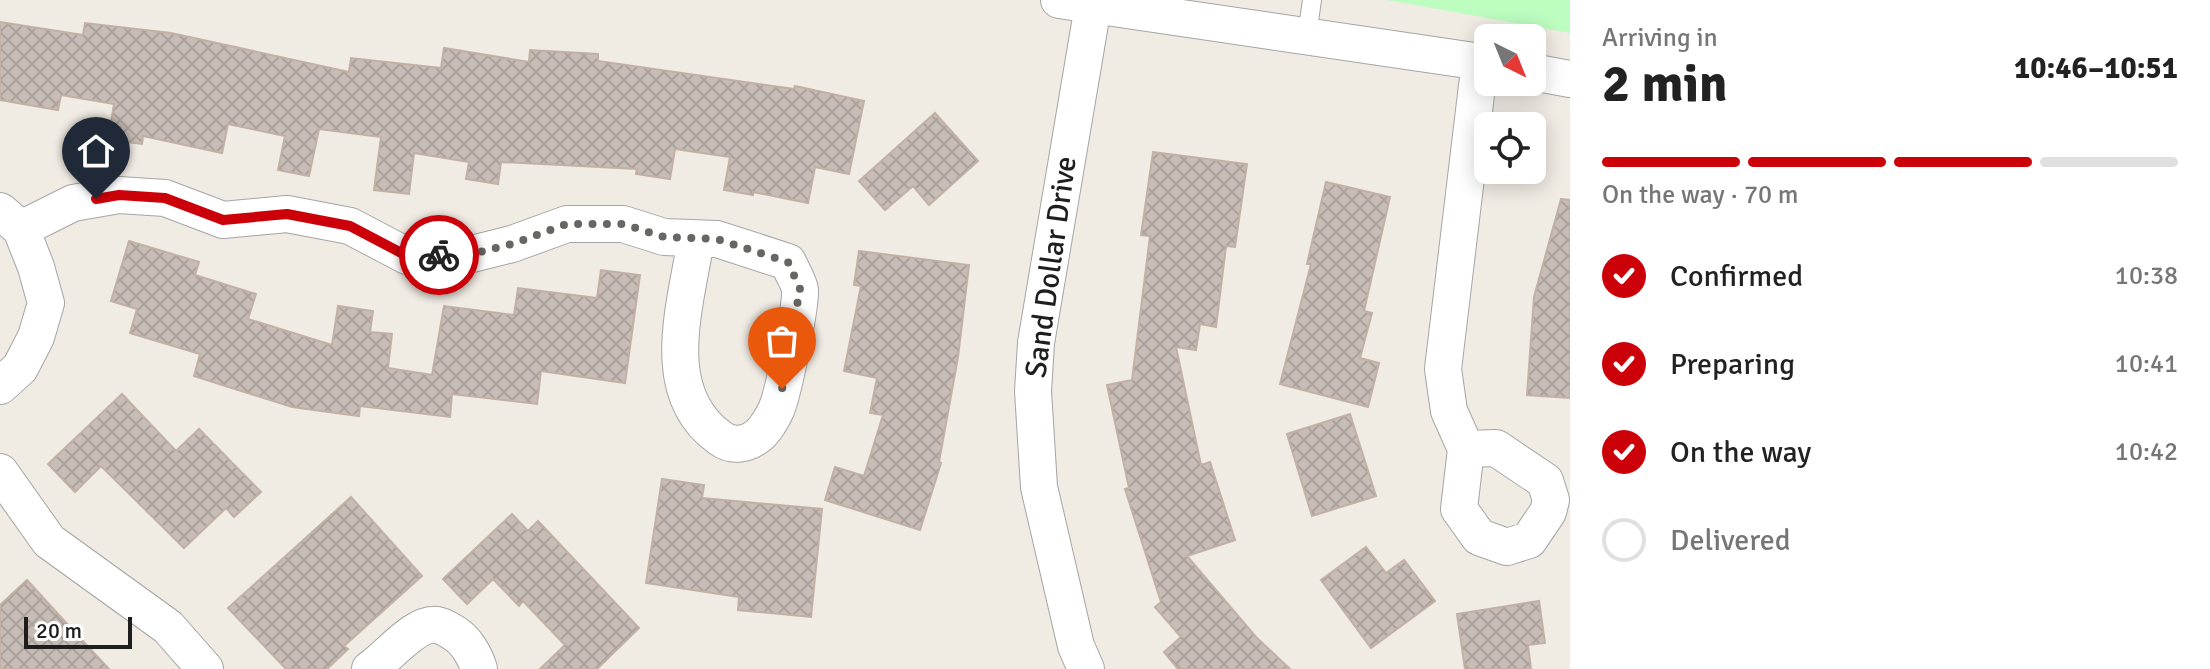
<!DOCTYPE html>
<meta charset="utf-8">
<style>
:root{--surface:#fff;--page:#f2f2f2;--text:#222;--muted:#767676;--line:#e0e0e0;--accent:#cc0009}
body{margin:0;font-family:Signika,sans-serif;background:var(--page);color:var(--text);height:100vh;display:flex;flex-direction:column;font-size:30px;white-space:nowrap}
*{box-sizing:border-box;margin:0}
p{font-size:26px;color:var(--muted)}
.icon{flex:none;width:44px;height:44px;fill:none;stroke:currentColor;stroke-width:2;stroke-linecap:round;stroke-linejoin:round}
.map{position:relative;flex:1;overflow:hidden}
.details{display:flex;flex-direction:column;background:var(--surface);width:640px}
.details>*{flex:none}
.needle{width:52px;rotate:137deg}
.fabs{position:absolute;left:1474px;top:24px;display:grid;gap:16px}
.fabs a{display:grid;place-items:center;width:72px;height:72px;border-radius:12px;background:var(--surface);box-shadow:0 4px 20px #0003;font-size:40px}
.scale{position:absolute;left:24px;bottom:20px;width:108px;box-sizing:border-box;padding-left:8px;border:4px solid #1e1e1e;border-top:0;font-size:22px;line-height:28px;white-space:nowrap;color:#1e1e1e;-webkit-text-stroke:6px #fff;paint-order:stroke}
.pin{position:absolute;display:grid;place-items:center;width:68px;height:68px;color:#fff;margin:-82px -34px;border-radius:50% 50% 50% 0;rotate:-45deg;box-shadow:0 0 8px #0007}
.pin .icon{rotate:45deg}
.courier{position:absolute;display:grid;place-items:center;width:80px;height:80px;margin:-40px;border:6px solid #cc0009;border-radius:50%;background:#fff;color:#222;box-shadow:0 2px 10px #0007}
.summary em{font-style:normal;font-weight:800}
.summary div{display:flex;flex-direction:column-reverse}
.summary{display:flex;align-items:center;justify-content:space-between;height:136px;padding:0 32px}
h1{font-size:52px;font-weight:800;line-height:60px}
.bar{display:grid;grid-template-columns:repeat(4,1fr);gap:12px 8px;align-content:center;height:96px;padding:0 32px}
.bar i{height:10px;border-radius:6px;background:var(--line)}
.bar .active{background:var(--accent)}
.bar p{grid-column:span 4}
ol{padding:0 32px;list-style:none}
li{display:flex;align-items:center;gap:24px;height:88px}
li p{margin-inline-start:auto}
li .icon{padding:8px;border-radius:50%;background:var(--accent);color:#fff;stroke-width:4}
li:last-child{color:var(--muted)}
li i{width:44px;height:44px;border:4px solid var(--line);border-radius:50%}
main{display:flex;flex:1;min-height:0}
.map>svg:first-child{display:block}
.park{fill:#bdfdc0}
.building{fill:url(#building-cross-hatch);stroke:#c2b0a5;stroke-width:2}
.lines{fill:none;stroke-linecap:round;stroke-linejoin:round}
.lane-casing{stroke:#a5a5a5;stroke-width:20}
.street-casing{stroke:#a5a5a5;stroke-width:38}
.lane{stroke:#fff;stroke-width:18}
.street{stroke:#fff;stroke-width:36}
.done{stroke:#686663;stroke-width:8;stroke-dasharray:0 14.4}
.route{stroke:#cc0009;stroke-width:10}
.labels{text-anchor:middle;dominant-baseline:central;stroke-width:6;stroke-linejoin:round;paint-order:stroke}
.street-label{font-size:30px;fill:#1e1e1e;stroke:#fff}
</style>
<main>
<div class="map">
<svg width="1570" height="669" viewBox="0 0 1570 669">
<defs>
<pattern id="building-cross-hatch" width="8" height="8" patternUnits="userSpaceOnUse" patternTransform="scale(2)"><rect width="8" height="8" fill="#c8bdb6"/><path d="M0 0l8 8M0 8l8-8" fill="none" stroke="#aba29c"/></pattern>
</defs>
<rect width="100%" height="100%" fill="#f0ebe3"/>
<path class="park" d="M1387 0H1570V33Z"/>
<path class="building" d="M0 22 83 35 85 23 171 33 349 72 351 58 441 68 444 48 529 62 530 50 598 54V61L794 89 795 86 864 101 849 174 815 167 808 203 753 192V195L724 190 730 157 675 149 670 179 636 174 637 169 501 162 498 184 466 179 469 162 414 153 409 194 374 190 381 137 319 129 309 176 278 170 285 136 228 124 222 153 143 136 142 144 108 140 114 104 61 95 58 110 0 100Z
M935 113 978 161 929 205 913 186 885 210 859 181Z
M1153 152 1247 164 1235 247 1226 246 1216 327 1200 324 1196 350 1176 347 1201 465 1210 462 1235 540 1187 556 1256 637 1290 669H1178L1164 652 1181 637 1155 607 1161 602 1125 489 1129 488 1107 385 1132 380 1150 236 1141 235Z
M1326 182 1390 197 1364 311 1372 313 1360 358 1379 363 1368 407 1280 384 1311 264H1307Z
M1561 199 1570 200V398L1527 395 1534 297Z
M129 241 199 262 195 275 256 294 248 319 332 345 338 306 373 311 370 332 392 334 388 368 432 375 444 306 514 315 518 288 597 298 601 270 640 275 625 383 541 371 537 404 452 394 450 417 360 406 359 416 292 407 194 376 200 354 130 333 137 309 111 301Z
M859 251 969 265 958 357 939 462 941 463 920 530 825 500 835 467 864 476 883 415 870 413 877 378 844 371 861 286 854 285Z
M122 394 176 451 199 429 261 492 234 517 226 508 184 548 101 466 75 492 48 464Z
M1350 414 1376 496 1312 516 1287 434Z
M662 479 704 485 702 498 822 509 811 617 738 610 739 597 646 583Z
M351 497 422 576 344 646 348 649 327 669H286L228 608Z
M512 514 528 531 538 521 639 628 597 669H540L565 645 523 601 519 606 493 579 467 604 443 579Z
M1366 547 1386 573 1404 560 1435 601 1371 648 1321 580Z
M27 580 69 626 109 669H0V605Z
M1539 601 1545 643 1528 645 1531 669H1465L1457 614Z"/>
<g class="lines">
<g class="lane-casing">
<path id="lane" d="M1307 35 1312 0"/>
</g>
<g class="street-casing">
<path id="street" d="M1059 0 1488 63
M1532 72 1570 79
M0 211 21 229 36 267 46 303 36 337 20 368 0 386
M21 229 73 203 119 195 165 198 223 220 287 214 350 226 407 256 468 255 512 244 567 224H623L664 237 717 239 788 262C791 270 799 282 800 290 801 306 783 395 776 410 773 417 765 430 759 435 747 445 732 447 720 438 656 392 686 305 696 239
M1496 448 1545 481 1551 500 1548 512 1529 540 1507 547 1479 537 1459 509 1466 449Z
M1466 449 1449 411 1443 369 1480 61
M0 472 49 541 168 627 205 669
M370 669C387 658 416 621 437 625 443 626 449 630 454 633 466 640 475 656 479 669
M1086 669 1076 646 1039 487 1033 391 1036 343 1094 0"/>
</g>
<use href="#lane" class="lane"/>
<use href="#street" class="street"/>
</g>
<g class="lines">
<path class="done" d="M439 255H468L512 244 567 224H623L664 237 717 239 788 262 800 289 782 389"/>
<path class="route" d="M96 199 119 195 165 198 223 220 287 214 350 226 407 256 439 255"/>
</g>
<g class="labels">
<g class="street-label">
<text transform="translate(1051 267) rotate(-82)">Sand Dollar Drive</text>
</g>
</g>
</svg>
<div class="fabs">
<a><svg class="needle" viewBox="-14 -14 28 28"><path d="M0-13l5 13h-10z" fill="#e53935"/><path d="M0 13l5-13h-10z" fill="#767676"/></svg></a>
<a><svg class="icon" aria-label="locate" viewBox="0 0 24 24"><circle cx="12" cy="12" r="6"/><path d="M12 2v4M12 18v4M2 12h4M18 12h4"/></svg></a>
</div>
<div class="scale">20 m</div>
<div class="pin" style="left:782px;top:389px;background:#ea580c"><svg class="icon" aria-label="bag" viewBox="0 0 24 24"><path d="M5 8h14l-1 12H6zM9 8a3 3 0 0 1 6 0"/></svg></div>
<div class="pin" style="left:96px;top:199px;background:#1f2937"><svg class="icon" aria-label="home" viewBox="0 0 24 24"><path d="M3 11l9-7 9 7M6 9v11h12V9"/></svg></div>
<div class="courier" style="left:439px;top:255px"><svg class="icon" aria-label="bike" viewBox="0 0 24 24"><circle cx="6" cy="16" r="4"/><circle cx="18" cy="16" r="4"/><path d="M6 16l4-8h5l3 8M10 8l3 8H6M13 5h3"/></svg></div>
</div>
<section class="details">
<div class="summary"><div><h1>2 min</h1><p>Arriving in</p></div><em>10:46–10:51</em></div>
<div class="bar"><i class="active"></i><i class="active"></i><i class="active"></i><i></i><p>On the way · 70 m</p></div>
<ol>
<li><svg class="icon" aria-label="check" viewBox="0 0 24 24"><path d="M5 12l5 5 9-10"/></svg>Confirmed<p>10:38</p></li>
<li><svg class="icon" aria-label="check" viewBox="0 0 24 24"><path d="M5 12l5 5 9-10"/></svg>Preparing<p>10:41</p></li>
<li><svg class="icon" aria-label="check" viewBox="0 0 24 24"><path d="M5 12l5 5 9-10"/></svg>On the way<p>10:42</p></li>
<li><i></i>Delivered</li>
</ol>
</section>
</main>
